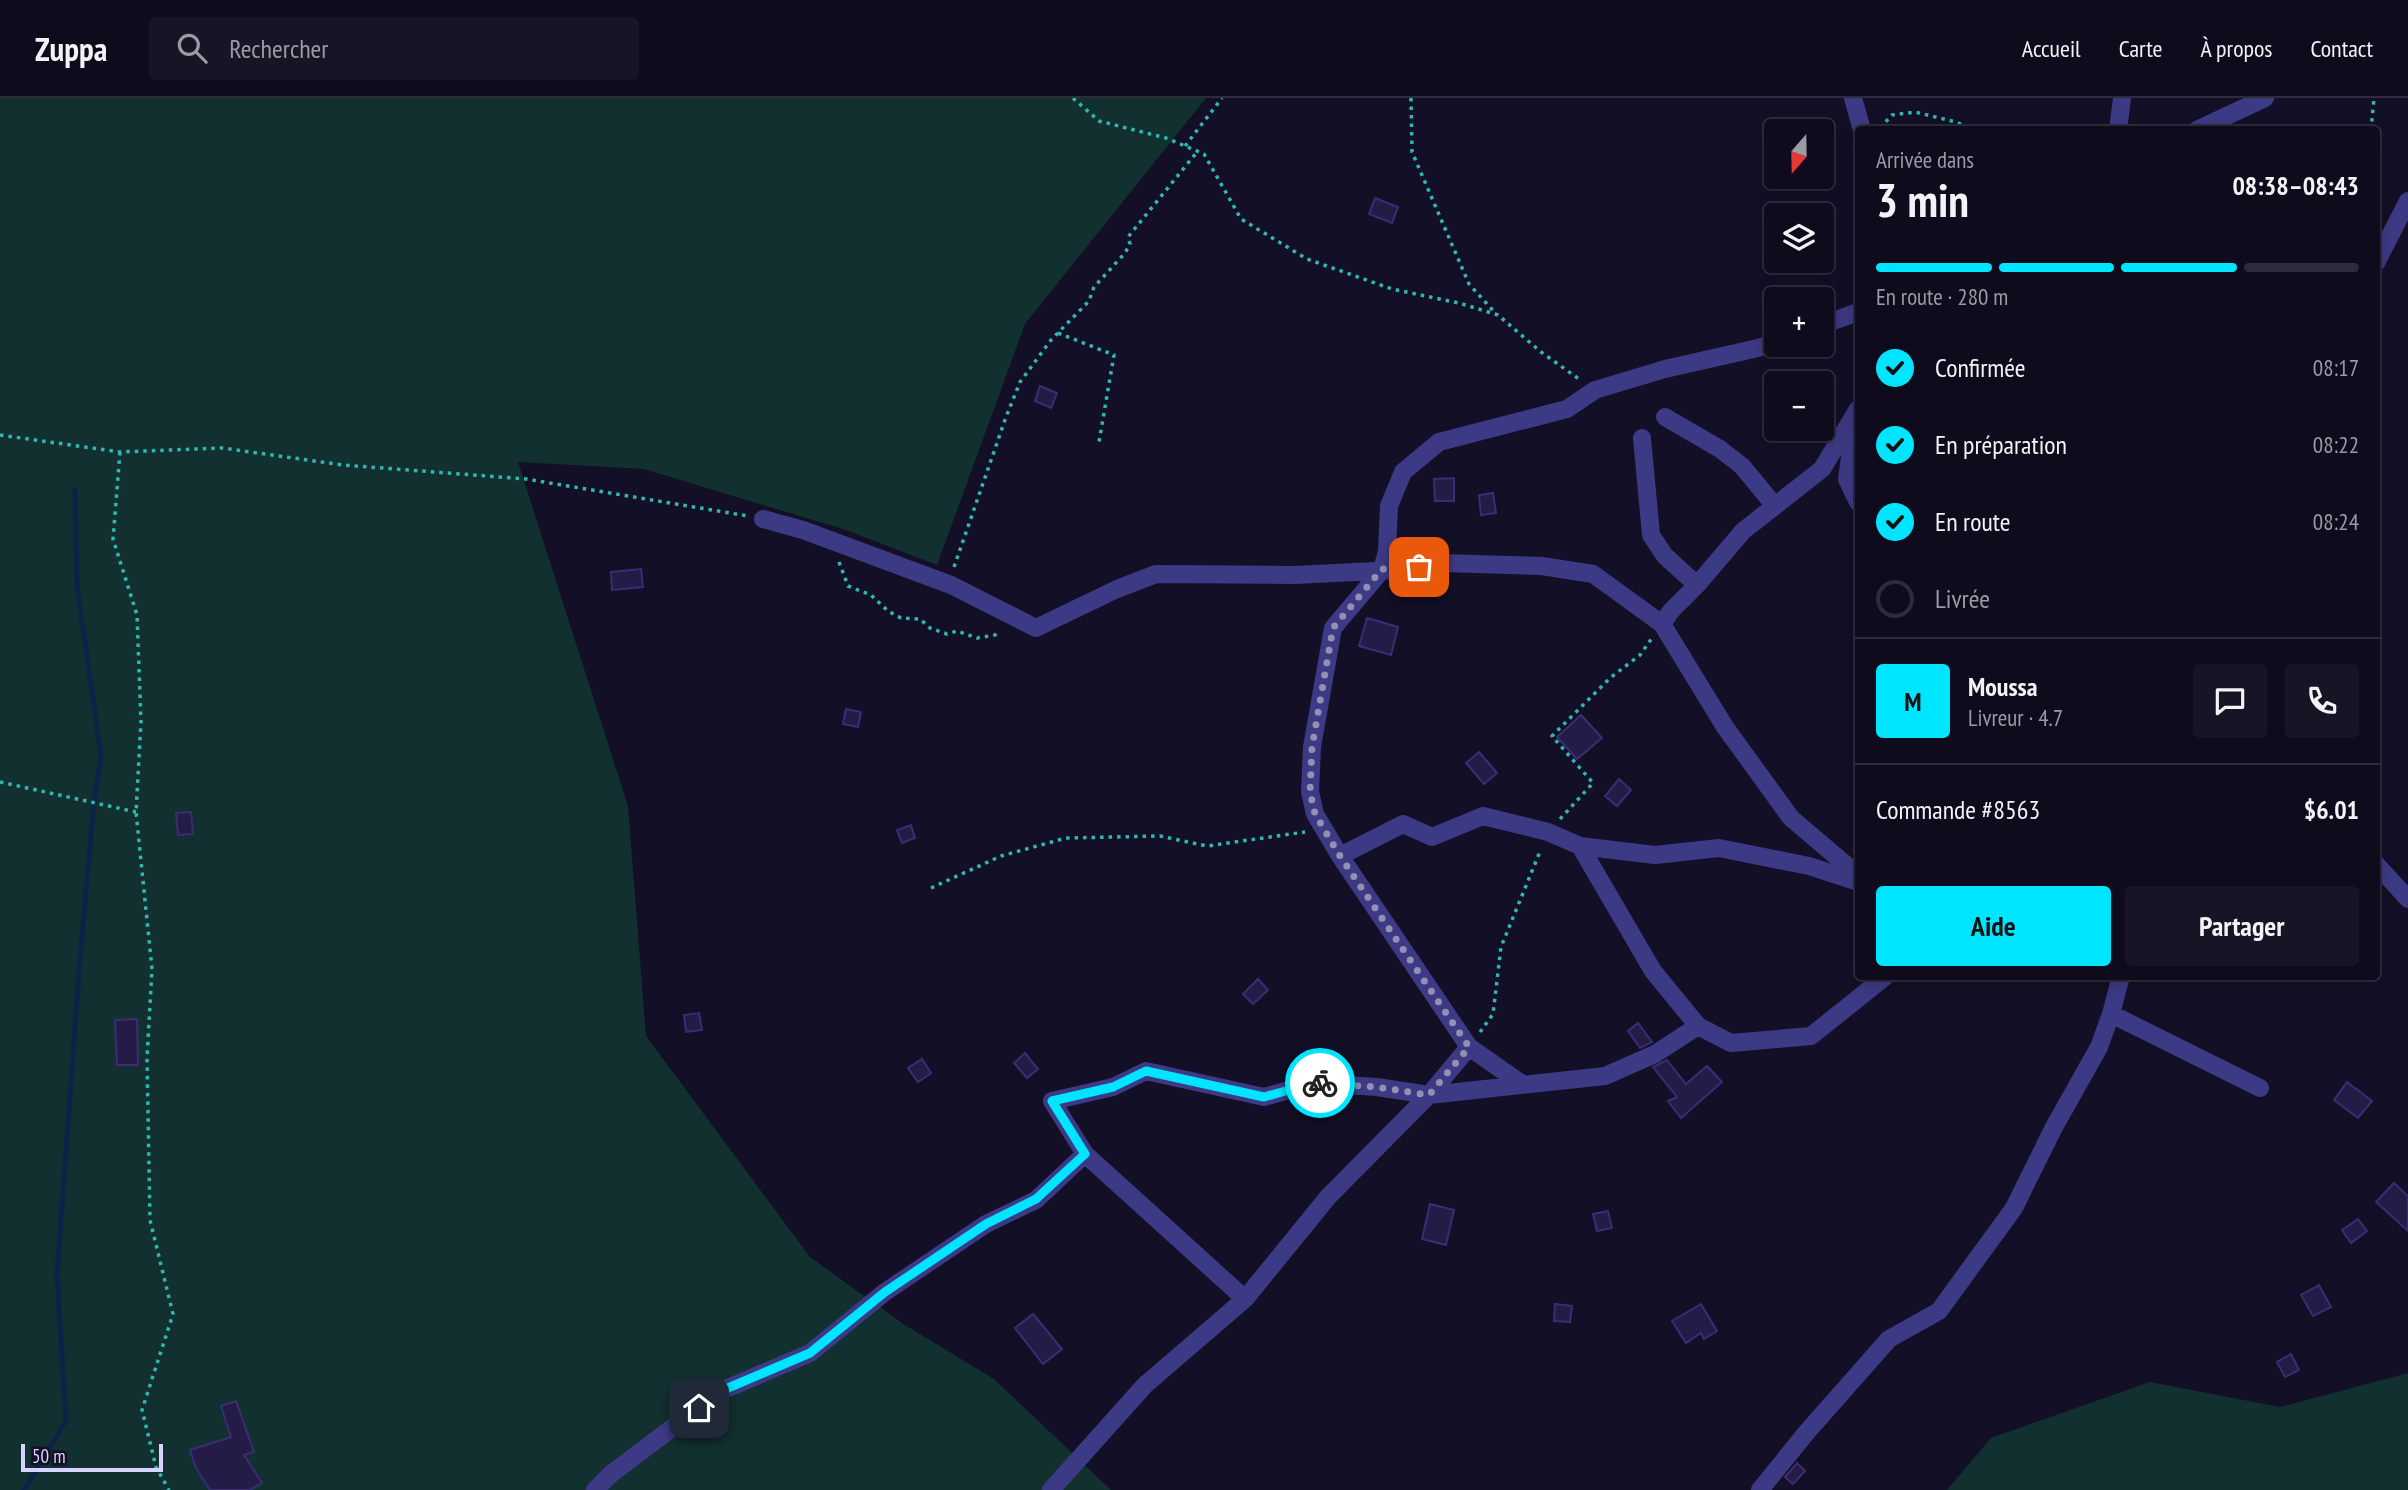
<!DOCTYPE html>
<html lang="fr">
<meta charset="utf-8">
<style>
:root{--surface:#0e0b1c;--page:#171425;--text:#f1f3f6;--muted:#9b9ba3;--line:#2e2b3b;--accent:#00e5ff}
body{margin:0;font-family:"PT Sans Narrow",sans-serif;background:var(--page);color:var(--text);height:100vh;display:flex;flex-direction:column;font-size:26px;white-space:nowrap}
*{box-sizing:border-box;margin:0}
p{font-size:23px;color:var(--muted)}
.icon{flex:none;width:38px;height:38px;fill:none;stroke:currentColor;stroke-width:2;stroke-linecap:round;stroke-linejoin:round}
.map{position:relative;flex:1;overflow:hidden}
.panel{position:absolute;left:1855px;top:28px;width:525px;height:854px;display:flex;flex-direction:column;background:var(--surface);border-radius:7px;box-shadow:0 4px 18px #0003,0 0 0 2px var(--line)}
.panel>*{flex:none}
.needle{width:46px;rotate:200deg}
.controls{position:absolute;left:1764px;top:21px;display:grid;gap:14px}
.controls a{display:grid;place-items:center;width:70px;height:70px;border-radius:7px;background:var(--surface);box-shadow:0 4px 18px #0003,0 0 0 2px var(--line);font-size:35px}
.scale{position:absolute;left:21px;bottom:18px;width:142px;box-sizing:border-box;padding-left:7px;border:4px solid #d9d4ff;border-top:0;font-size:19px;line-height:24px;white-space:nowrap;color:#d9d4ff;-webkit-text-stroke:5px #130f26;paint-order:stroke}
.pin{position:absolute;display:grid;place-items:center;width:60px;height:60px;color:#fff;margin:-30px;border-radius:14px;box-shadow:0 4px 10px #0006}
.courier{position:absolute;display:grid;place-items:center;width:70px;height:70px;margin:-35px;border:5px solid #00e5ff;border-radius:50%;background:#fff;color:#222;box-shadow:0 2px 9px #0007}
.head em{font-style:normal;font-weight:700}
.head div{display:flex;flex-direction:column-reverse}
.head{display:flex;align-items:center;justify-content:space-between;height:119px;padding:0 21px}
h1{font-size:46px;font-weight:700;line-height:52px}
.bar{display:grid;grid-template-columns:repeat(4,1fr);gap:10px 7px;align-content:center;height:84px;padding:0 21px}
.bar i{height:9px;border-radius:5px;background:var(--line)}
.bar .on{background:var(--accent)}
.bar p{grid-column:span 4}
.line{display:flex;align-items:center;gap:18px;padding:0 21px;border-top:2px solid var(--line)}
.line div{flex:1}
.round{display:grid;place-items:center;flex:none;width:74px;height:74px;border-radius:7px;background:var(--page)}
ol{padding:0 21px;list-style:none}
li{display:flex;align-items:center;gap:21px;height:77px}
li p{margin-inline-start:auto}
li .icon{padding:7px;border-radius:50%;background:var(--accent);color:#111;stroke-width:4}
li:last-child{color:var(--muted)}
li i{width:38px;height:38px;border:4px solid var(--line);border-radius:50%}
.button{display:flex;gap:14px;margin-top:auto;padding:14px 21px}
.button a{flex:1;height:80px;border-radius:7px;background:var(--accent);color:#111;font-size:28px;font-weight:700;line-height:80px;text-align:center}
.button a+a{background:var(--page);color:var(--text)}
header{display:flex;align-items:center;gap:42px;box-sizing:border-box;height:98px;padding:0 35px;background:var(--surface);border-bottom:2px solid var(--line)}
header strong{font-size:33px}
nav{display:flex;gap:38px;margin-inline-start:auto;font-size:24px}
.search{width:490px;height:63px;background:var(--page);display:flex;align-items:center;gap:18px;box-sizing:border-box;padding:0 24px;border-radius:7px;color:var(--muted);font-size:26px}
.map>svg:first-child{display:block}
.green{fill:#12302f}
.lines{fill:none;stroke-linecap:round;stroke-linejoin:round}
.stream{stroke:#0c2248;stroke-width:5}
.building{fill:#241b47;stroke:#3b2d73;stroke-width:2}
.path{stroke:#2fb8b0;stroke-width:3.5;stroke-dasharray:3.5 5;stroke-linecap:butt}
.minor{stroke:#3d3a85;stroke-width:18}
.tertiary{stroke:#3d3a85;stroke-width:18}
.done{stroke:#948fb3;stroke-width:7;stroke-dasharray:0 12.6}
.route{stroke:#00e5ff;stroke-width:9}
</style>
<header>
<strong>Zuppa</strong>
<div class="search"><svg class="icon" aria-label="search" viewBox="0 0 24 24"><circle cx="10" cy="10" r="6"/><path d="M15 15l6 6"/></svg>Rechercher</div>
<nav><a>Accueil</a><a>Carte</a><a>À propos</a><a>Contact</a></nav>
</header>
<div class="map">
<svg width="2408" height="1392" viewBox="0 0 2408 1392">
<rect width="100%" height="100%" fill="#130f26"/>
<path class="green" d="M0 0H1206L1025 226 937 467 846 432 644 371 518 364 628 708 646 938 810 1159 905 1227 994 1281 1111 1392H0Z
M2408 1275V1392H1947L1991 1340 2150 1284 2280 1309Z"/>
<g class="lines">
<path class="stream" d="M24 1392 66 1323 57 1176 81 848 94 704 101 657 77 489 75 392"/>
</g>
<path class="building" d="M1375 100 1398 109 1392 125 1369 116Z
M1040 288 1057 295 1051 310 1035 303Z
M1454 380V403H1435L1434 381Z
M1493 395 1496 415 1481 417 1479 397Z
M641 471 643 489 612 492 611 474Z
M1367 520 1398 529 1391 557 1359 548Z
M846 611 861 614 858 629 843 626Z
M1581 617 1602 640 1577 661 1557 639Z
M1479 654 1497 675 1484 686 1466 665Z
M1619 681 1631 692 1617 708 1605 698Z
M191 714 193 736 178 737 176 715Z
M911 727 915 740 902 745 897 732Z
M1258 881 1268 892 1253 906 1243 896Z
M699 915 702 932 686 934 684 917Z
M137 921 138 967H117L115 922Z
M1638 925 1652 944 1640 950 1628 933Z
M1025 955 1038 971 1027 980 1014 965Z
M922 961 931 975 918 984 908 970Z
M1667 962 1686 986 1707 968 1722 984 1681 1020 1668 1003 1677 999 1653 969Z
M2347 984 2372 1003 2358 1020 2334 1002Z
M2394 1085 2408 1098V1133L2376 1104Z
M1430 1106 1454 1112 1446 1147 1422 1141Z
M1608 1113 1612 1130 1597 1133 1593 1116Z
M2358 1121 2367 1133 2351 1145 2342 1132Z
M2319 1187 2331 1209 2313 1218 2301 1197Z
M1555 1206 1572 1208 1570 1224 1554 1223Z
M1701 1206 1717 1233 1704 1241 1701 1235 1686 1245 1672 1223Z
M1033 1216 1062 1251 1043 1266 1015 1230Z
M2291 1256 2299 1272 2285 1279 2277 1264Z
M236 1303 254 1354 244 1357 262 1385 250 1392H210L196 1370 190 1352 231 1339 221 1308Z
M1797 1365 1805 1373 1793 1386 1785 1379Z"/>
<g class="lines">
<path class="path" d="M1073 0 1099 23 1166 40 1204 56 1241 121 1307 161 1392 191 1459 205 1498 217 1541 254 1579 281
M1411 0 1412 54 1469 186 1497 217
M1880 30 1892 17 1915 14 1956 24 1974 32
M2371 32 2374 0
M1185 48 1222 0
M1058 235 1114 257 1099 344
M0 337 120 354 222 350 343 367 526 381 748 418
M120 354 113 441 137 517 141 624 136 714 152 871 147 960 150 1122 173 1216 142 1312 156 1369 169 1392
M839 464 848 488 871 497 888 513 901 520 920 521 930 530 947 536 957 533 977 540 995 537 1000 533
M954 469 1006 319 1020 284 1051 242 1089 203 1094 189 1125 155 1130 146 1128 139 1197 54
M0 684 136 714
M1560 721 1593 685 1552 638 1610 580 1640 557 1652 540
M931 790 1001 758 1066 740 1160 738 1207 748 1305 734
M1480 934 1493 916 1501 849 1541 751"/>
<path class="minor" d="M2118 32 2122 0
M2197 32 2265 0
M2376 165 2408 103
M1822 227 1858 214
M1665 319 1720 351 1742 368 1774 407
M1855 322 1847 381 1858 404
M1642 340 1651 437 1665 458 1697 487
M763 421 803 432 951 487 1036 530 1117 491 1156 476 1295 477 1395 472 1443 465 1542 468 1593 476 1662 526 1725 629 1791 720 1858 777
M1662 526 1671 513 1697 487 1743 433 1822 371 1858 311
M1580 748 1653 873 1698 928
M1340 758 1403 726 1432 739 1483 718 1548 734 1580 748 1655 757 1719 750 1809 768 1858 784
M2111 916 2260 990
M1522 986 1469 949 1340 758 1315 716 1310 694 1312 649 1333 530 1382 472 1387 453 1389 408 1403 374 1439 344 1567 311 1595 292 1665 271 1758 250 1776 244
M1245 1201 1085 1056 1052 1003 1113 989 1146 973 1264 999 1314 985 1377 989 1429 997 1605 978 1655 956 1698 928 1731 945 1811 938 1886 878
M595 1392 611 1376 721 1293 810 1255 885 1194 986 1126 1036 1102 1085 1056
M1051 1392 1145 1287 1245 1201 1328 1099 1429 997 1469 949
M1760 1392 1806 1335 1889 1241 1939 1213 2014 1110 2053 1031 2099 949 2111 916 2121 878"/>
<path class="tertiary" d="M1853 0 1862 32
M2376 766 2408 801"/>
</g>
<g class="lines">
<path class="done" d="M1320 985 1377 989 1429 997 1469 949 1340 758 1315 716 1310 694 1312 649 1333 530 1382 471 1395 472 1419 469"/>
<path class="route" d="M699 1310 721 1293 810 1255 885 1194 986 1126 1036 1101 1085 1056 1052 1003 1113 989 1146 973 1264 999 1314 985H1320"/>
</g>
</svg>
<div class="controls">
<a><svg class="needle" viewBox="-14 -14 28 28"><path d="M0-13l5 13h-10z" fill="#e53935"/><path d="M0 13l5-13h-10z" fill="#9b9ba3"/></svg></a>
<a><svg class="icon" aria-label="layers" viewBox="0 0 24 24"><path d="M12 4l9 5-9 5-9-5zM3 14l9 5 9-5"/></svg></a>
<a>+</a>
<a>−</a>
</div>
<div class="scale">50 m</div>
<div class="pin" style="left:1419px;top:469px;background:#ea580c"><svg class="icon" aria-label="bag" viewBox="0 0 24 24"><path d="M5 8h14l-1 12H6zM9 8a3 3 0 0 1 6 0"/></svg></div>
<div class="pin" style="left:699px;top:1310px;background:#1f2937"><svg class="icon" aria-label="home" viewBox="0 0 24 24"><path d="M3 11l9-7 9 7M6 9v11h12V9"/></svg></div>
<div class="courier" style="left:1320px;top:985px"><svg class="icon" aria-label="bike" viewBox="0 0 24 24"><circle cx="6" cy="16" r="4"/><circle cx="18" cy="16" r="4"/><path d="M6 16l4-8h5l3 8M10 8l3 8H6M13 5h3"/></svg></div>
<section class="panel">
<div class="head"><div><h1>3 min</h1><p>Arrivée dans</p></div><em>08:38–08:43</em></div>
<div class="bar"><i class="on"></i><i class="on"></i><i class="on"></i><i></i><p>En route · 280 m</p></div>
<ol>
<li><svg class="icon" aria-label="check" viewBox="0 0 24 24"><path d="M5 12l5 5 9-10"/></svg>Confirmée<p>08:17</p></li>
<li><svg class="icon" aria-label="check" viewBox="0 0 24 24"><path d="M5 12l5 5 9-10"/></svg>En préparation<p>08:22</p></li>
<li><svg class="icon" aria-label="check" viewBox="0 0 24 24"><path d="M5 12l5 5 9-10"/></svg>En route<p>08:24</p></li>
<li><i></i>Livrée</li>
</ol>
<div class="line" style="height:126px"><b class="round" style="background:var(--accent);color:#111">M</b><div><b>Moussa</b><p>Livreur · 4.7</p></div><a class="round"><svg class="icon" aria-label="chat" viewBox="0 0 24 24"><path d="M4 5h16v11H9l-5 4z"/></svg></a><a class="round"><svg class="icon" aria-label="phone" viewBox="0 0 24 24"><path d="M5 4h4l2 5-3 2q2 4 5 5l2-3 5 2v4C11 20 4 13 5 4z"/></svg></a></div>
<div class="line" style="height:91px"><div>Commande #8563</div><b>$6.01</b></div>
<div class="button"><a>Aide</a><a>Partager</a></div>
</section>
</div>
